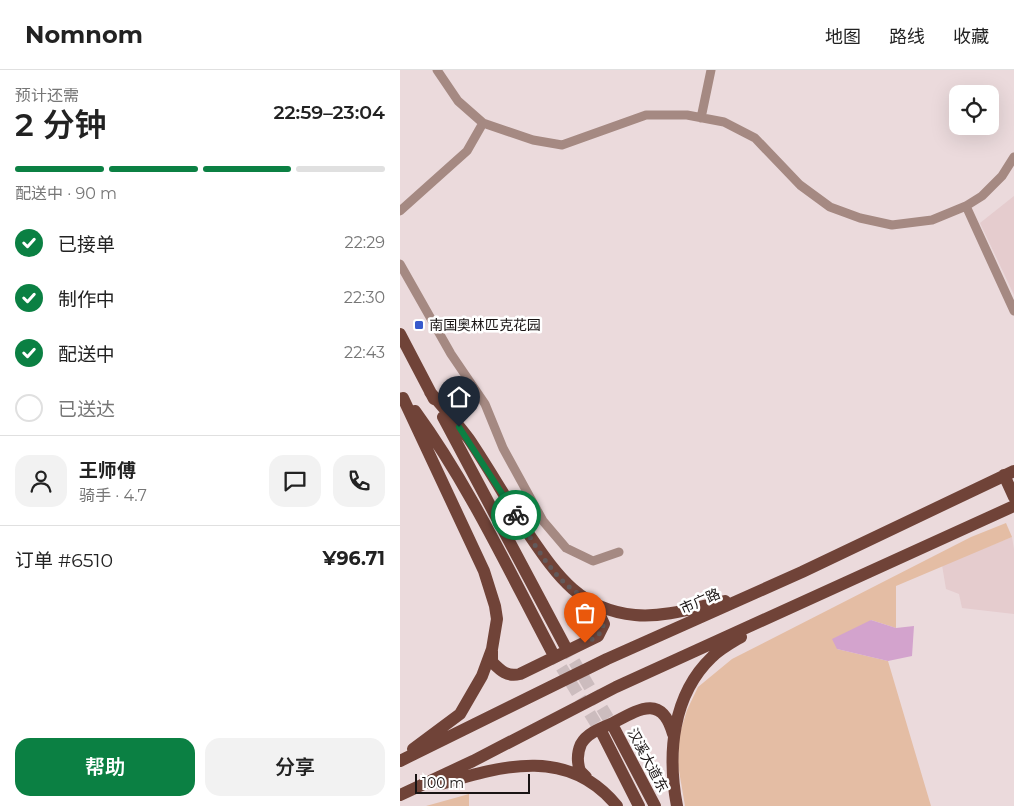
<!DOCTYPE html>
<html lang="zh">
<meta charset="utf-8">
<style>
:root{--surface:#fff;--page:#f2f2f2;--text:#222;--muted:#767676;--line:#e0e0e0;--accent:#0b8043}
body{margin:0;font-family:Montserrat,"Noto Sans SC",sans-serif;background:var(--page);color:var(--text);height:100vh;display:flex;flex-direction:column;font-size:19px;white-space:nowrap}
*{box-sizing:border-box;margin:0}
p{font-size:16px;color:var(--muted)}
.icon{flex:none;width:28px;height:28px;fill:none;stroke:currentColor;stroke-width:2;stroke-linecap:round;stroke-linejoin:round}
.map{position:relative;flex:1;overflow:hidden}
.details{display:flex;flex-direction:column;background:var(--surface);width:400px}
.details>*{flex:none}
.buttons{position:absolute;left:549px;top:15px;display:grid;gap:10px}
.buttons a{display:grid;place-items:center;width:50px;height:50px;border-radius:10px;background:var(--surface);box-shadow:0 5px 20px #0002;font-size:25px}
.scale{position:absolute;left:15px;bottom:12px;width:115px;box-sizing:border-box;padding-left:5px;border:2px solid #191414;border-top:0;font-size:14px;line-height:18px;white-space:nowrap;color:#191414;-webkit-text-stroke:4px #fff;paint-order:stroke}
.pin{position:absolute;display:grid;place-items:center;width:42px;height:42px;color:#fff;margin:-51px -21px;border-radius:50% 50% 50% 0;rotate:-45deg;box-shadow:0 0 5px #0007}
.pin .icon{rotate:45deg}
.courier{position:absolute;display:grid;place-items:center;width:50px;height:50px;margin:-25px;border:4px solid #0b8043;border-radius:50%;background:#fff;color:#222;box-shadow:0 1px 6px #0007}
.head em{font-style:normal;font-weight:600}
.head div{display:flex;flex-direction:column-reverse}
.head{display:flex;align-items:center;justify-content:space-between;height:85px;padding:0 15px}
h1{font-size:32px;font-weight:600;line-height:38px}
.bar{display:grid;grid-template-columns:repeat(4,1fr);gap:8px 5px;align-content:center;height:60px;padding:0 15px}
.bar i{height:6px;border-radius:4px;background:var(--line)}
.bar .active{background:var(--accent)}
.bar p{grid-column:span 4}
.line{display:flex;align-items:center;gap:12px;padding:0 15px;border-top:1px solid var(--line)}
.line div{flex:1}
.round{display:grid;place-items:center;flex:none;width:52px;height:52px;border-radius:15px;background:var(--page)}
ol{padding:0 15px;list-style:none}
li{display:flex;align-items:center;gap:15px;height:55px}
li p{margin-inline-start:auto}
li .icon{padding:5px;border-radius:50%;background:var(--accent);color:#fff;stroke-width:4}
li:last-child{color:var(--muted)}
li i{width:28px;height:28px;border:2px solid var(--line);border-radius:50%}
.action{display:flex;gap:10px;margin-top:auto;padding:10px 15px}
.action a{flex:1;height:58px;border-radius:15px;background:var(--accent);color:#fff;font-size:20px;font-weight:600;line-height:58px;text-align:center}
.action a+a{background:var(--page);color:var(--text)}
header{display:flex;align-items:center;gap:30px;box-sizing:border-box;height:70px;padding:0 25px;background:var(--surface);border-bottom:1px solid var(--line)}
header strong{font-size:24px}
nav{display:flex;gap:28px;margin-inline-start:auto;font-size:18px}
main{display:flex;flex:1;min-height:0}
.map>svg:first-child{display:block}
.built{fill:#e5ccce}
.green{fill:#e4bda4}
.water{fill:#d3a3cd}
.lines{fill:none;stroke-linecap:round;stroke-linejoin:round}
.primary-tunnel{stroke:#ccbcbe;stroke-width:12;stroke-dasharray:12 6;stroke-linecap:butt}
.street{stroke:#a58982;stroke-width:9}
.primary{stroke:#704338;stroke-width:12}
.done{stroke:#62595a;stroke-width:5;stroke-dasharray:0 9}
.route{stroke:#0b8043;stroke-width:6}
.poi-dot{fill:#385acc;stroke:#fff;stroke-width:2}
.labels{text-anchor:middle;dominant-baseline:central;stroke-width:5;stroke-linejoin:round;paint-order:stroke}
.poi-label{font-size:14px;fill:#191414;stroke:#fff;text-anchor:start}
.street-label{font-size:14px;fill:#191414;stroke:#fff}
</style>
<header>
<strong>Nomnom</strong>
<nav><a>地图</a><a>路线</a><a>收藏</a></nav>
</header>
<main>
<section class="details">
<div class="head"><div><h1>2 分钟</h1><p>预计还需</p></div><em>22:59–23:04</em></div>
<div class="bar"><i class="active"></i><i class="active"></i><i class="active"></i><i></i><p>配送中 · 90 m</p></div>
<ol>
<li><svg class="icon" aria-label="check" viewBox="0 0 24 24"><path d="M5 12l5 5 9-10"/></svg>已接单<p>22:29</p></li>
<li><svg class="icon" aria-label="check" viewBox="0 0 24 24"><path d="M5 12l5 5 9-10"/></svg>制作中<p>22:30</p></li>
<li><svg class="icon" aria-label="check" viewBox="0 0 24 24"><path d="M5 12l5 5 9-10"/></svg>配送中<p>22:43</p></li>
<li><i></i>已送达</li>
</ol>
<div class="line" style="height:90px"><a class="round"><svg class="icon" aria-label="person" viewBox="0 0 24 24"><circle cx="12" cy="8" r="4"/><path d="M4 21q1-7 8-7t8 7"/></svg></a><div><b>王师傅</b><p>骑手 · 4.7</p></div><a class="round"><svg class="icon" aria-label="chat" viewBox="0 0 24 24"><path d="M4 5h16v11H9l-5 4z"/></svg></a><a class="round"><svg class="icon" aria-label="phone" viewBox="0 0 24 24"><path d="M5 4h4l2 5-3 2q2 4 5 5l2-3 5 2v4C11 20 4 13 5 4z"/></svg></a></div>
<div class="line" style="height:65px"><div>订单 #6510</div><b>¥96.71</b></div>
<div class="action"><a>帮助</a><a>分享</a></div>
</section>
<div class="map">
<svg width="614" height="736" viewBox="0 0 614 736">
<rect width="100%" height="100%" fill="#ebdadc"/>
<path class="built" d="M614 126V225L580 153Z
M612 467 614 479V544L562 538 559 524 546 519 542 495Z"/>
<path class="green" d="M606 453 612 467 496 516V558L471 550 437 579 488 591 531 736H285L278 695 279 666 287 640 298 617 332 589 571 467Z
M69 724V736H26Z"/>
<path class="water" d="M471 550 496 558 514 556 512 586 488 591 437 579 432 569Z"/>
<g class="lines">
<path class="primary-tunnel" d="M165 576 214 658
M152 582 203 665"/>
<path class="street" d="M37 0 58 31 83 53 133 70 162 75 246 45H287L324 52 355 68 400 115 430 137 460 148 492 155 532 150 566 136 582 126 602 106 614 87
M301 48 311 0
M566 136 614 241
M0 141 67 81 83 53
M0 194 51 284 85 334 103 378 143 451 166 478 193 491 219 482"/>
<path class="primary" d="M0 264 34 329
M30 322C43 337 57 353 69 369 90 400 109 434 130 466 158 507 181 540 235 545 264 548 297 537 325 531
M3 328 84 501 95 536 97 549 92 579 82 606 60 644 13 679
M15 341C69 415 109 501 152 582
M43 347 165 576
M604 405 614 427
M92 581V592C101 601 107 607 120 604L198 566 204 554 195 535
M214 658 255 736
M203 665 239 736
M0 691 207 589 402 502 614 401
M186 707 180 701C177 692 177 683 181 674 187 663 201 658 213 653 239 639 262 624 273 664
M41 714C104 695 169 677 217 736
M0 725 73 691 216 617 614 436
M277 736C267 684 272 625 312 587 320 579 331 573 341 567"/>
</g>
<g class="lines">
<path class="done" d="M116 445C132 469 146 497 168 516 180 527 205 536 203 555 203 564 193 569 185 573"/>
<path class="route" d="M59 357 116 445"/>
</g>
<rect class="poi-dot" x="14" y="250" width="10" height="10" rx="2.5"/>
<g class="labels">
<g class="poi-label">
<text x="29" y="255">南国奥林匹克花园</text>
</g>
<g class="street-label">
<text transform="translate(300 531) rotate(-24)">市广路</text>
<text transform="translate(248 690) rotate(62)">汉溪大道东</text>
</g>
</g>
</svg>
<div class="buttons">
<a><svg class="icon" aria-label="locate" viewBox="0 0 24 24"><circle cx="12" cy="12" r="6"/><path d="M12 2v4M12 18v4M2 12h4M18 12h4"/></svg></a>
</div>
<div class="scale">100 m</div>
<div class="pin" style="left:185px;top:573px;background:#ea580c"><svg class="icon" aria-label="bag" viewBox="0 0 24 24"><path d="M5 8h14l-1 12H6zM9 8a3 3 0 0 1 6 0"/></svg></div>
<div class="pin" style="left:59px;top:357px;background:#1f2937"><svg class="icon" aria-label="home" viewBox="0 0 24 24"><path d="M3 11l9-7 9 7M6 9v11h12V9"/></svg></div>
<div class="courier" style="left:116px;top:445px"><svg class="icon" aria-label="bike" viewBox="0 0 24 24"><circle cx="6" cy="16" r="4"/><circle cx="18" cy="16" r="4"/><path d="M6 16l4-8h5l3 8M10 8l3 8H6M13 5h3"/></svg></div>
</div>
</main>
